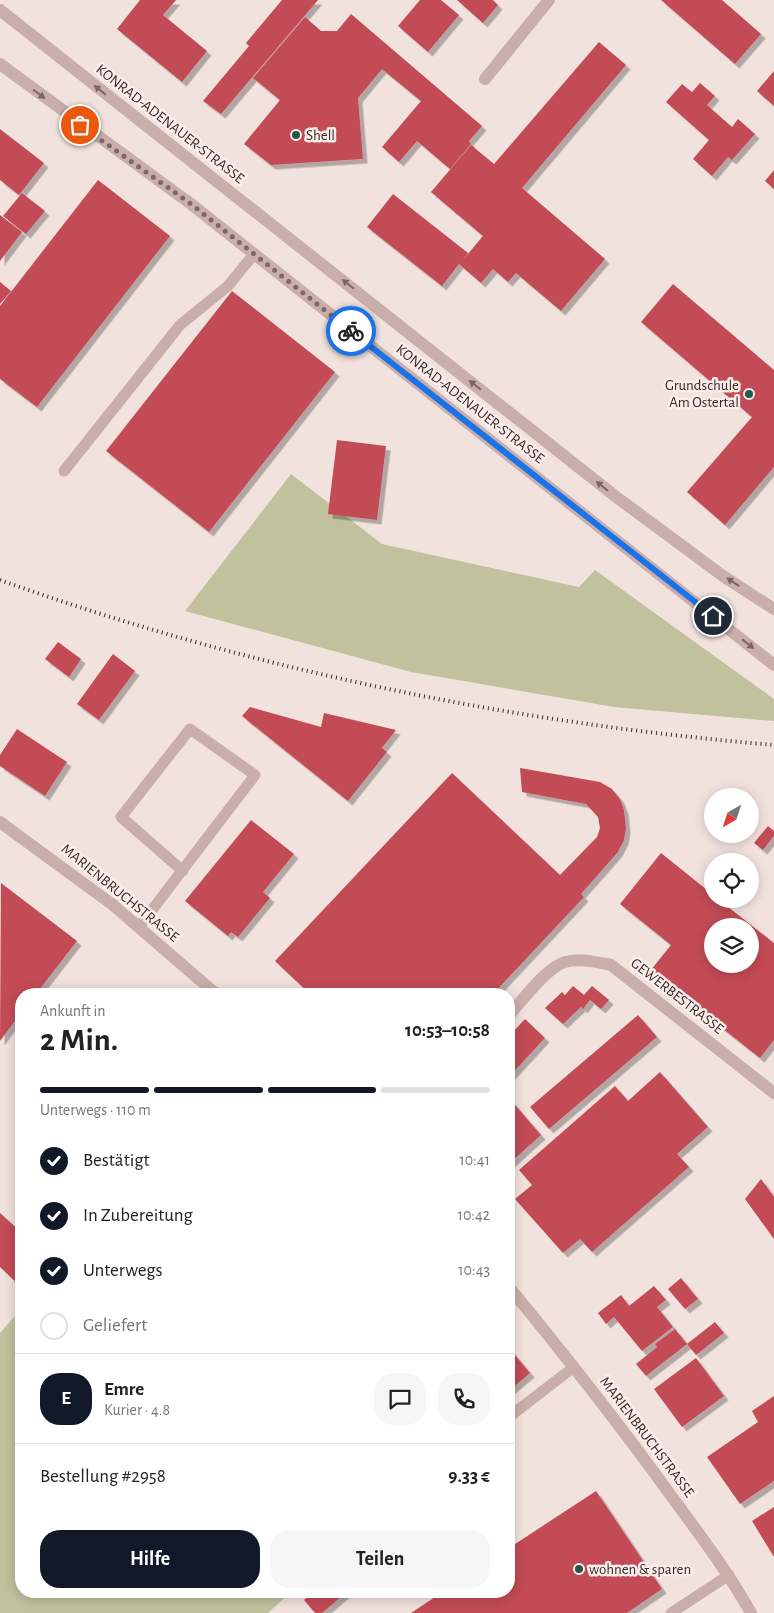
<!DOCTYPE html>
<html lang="de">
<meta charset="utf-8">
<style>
:root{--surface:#fff;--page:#f6f6f6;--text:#222;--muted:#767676;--line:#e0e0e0;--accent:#111827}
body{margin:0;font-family:"Alegreya Sans",sans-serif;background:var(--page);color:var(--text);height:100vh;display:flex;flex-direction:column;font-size:19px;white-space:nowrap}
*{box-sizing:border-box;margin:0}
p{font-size:16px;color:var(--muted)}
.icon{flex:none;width:28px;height:28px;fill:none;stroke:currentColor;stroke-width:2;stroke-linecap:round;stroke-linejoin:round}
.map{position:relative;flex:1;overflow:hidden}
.sheet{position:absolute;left:15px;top:988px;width:500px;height:610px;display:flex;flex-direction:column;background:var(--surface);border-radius:20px;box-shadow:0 2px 12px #0003}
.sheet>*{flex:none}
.needle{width:32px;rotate:219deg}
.fabs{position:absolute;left:704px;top:788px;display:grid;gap:10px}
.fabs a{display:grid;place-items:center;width:55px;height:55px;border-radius:50%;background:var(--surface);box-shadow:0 2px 12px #0003;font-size:25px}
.pin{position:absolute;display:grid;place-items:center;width:42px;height:42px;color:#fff;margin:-21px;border:2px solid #fff;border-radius:50%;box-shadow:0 1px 5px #0007}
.courier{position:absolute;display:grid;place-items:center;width:50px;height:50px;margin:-25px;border:4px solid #1a73e8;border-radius:50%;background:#fff;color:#222;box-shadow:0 1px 6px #0007}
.summary em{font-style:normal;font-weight:700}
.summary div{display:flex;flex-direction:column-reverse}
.summary{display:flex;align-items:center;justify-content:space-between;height:85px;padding:0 25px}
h1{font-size:32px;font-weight:700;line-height:38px}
.bar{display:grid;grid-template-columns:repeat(4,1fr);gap:8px 5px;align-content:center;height:60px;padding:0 25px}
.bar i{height:6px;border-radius:4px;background:var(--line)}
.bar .active{background:var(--accent)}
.bar p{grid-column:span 4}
.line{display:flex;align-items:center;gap:12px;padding:0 25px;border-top:1px solid var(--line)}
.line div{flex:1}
.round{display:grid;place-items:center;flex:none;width:52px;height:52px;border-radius:20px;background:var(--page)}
ol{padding:0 25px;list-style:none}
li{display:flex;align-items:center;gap:15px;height:55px}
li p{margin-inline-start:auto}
li .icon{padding:5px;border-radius:50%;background:var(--accent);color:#fff;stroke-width:4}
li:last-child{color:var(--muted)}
li i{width:28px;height:28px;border:2px solid var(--line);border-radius:50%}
.action{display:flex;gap:10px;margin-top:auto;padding:10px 25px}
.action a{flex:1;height:58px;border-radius:20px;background:var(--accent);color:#fff;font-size:20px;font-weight:700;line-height:58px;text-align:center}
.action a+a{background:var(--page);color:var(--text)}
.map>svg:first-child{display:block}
.green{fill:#c1c19e}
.building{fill:#c34b57;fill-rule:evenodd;filter:url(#shadow)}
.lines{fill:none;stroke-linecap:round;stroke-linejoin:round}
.service{stroke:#caaeaa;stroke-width:11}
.minor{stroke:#caaeaa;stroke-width:12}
.tertiary{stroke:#caaeaa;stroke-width:12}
.rail{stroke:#38292a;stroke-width:4;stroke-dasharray:1 4;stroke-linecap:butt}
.oneway{fill:#7a6564}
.done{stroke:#796a69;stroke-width:5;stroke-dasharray:0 9}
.route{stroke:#1a73e8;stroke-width:6}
.poi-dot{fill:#205849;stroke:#faedea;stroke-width:2}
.labels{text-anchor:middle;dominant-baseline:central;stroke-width:5;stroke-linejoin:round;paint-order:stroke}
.street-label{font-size:15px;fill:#38292a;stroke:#faedea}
.poi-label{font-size:15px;fill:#38292a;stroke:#faedea;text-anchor:start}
</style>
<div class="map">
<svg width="774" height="1613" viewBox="0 0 774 1613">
<defs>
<filter id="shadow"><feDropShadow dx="4.5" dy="4.5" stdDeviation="0" flood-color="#0004"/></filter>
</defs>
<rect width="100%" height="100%" fill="#f2e2de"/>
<path class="green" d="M291 474 382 544 579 587 595 570 774 699V721L614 707 411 672 185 611Z
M21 1309V1591H287L289 1594 268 1613H0V1333Z"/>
<path class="building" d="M140 0H176L163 15 207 51 182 82 117 29Z
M282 0H318L221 114 203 101 249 46 246 43Z
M420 0H441L459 15 428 52 398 26Z
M457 0H493L498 5 483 23Z
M661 0H722L761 34 735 64Z
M351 14 482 126 469 141 471 144 450 169 417 141 399 162 382 147 421 101 382 69 358 98 363 159 271 165 244 144 280 100 253 78 305 17 321 31H337Z
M599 42 626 65 522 188 605 259 561 311 516 273 508 282 493 269 481 283 459 264 442 286 367 227 393 194 468 253 462 261 483 236 431 192 471 145 494 164Z
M774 71V106L757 91Z
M700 83 715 96 707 105 732 127 738 119 755 134 732 160 728 157 712 176 693 159 709 140 666 102 682 84 692 92Z
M0 129 44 163 19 195 0 180Z
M774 170V189L765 181Z
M98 180 170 236 37 407 0 379V306Z
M22 193 45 211 26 234 3 216Z
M0 215 22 232 0 261Z
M0 282 11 291 0 304Z
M673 284 774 370V467L725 525 687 492 752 417 641 322Z
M232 291 335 372 209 532 106 451Z
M337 440 386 446 377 520 328 514Z
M58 642 81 659 69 677 45 659Z
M113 654 135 671 99 720 77 704Z
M250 707 321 727 324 713 396 730 382 748 387 752 348 801 242 716Z
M17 729 67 762 45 796 0 766V755Z
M520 768 600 782 612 789 620 799 624 810 626 828 624 840 618 852 581 894 584 897 493 994H310L275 961 452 773 560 875 597 837 600 828 598 817 586 804 522 792Z
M251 820 294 854 263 892 270 898 238 937 231 932 228 936 185 901Z
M768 826 774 831V836L763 850 754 843Z
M661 853 712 894V899H718L774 943V1040L760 1058 650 971 671 945 620 904ZM712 926H750V964H712Z
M1 883 77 941 36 994H21V1013L0 1041Z
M573 986 584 995 592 986 609 1000 601 1009 590 1000 583 1009 581 1007 563 1024 545 1008 562 992 565 995Z
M638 1015 657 1037 549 1129 530 1107Z
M525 1019 545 1038 509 1077V1036Z
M660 1072 708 1127 677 1154 689 1167 592 1252 580 1239 563 1253 515 1199 532 1185 519 1170 615 1086 628 1101Z
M509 1098 541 1135 509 1164Z
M761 1179 774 1197V1239L745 1199Z
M0 1213 21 1232V1280L18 1284 0 1267Z
M681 1278 698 1299 685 1309 668 1289Z
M654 1286 666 1300 657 1307 673 1327 642 1351 614 1317 606 1324 598 1313 621 1295 629 1306Z
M715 1322 724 1333 696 1355 687 1344Z
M675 1329 687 1344 646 1376 636 1364 657 1347 655 1344Z
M509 1348 530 1373 509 1391Z
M696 1358 724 1396 682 1427 654 1389Z
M774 1396V1481L740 1504 707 1457 758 1422 752 1411Z
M596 1491 662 1589 627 1613H411L444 1591H509V1548Z
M774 1507V1557L752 1521Z
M314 1591H348L322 1613H315L304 1600Z"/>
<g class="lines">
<path class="service" d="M64 471 180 325 228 286 254 254
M139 927 255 775 190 729 121 817 183 871
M509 1417 574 1367
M671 1613 729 1575"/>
<path class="minor" d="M485 79 549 0
M0 822 113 905 216 994
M509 1015C522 1001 547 967 565 962 581 958 596 962 611 965L774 1093
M509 1287C565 1355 620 1425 672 1497 700 1535 728 1572 751 1613"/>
<path class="tertiary" d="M0 10 615 496 723 576 774 609
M0 64 191 204 774 665"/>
<path class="rail" d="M0 580C249 669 511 723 774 745"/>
</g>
<defs><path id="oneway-solid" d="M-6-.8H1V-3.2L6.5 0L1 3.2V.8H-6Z" transform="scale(1.25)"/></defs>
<g class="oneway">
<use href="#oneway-solid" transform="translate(100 90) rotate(-141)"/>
<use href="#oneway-solid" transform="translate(39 94) rotate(37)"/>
<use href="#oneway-solid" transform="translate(348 284) rotate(-141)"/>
<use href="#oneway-solid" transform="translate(475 385) rotate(-142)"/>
<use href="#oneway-solid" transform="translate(602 486) rotate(-141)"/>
<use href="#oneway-solid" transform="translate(733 582) rotate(-147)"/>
<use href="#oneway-solid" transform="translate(748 644) rotate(38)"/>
</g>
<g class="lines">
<path class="done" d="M80 125 191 204 351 331"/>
<path class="route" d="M351 331 713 616"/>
</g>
<g class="poi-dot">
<circle cx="296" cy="135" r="5"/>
<circle cx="749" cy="394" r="5"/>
<circle cx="579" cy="1569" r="5"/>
</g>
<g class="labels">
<g class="street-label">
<text transform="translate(170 124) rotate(38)">KONRAD-ADENAUER-STRASSE</text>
<text transform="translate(470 404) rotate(38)">KONRAD-ADENAUER-STRASSE</text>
<text transform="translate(120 893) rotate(39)">MARIENBRUCHSTRASSE</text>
<text transform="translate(677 996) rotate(38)">GEWERBESTRASSE</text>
<text transform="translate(647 1437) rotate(53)">MARIENBRUCHSTRASSE</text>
</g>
<g class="poi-label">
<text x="306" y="135">Shell</text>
<text x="739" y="385" text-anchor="end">Grundschule<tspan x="739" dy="17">Am Ostertal</tspan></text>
<text x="589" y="1569">wohnen &amp; sparen</text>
</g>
</g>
</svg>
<div class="fabs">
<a><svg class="needle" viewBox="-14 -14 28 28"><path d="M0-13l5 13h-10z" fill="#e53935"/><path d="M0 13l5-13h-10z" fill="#767676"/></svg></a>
<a><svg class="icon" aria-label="locate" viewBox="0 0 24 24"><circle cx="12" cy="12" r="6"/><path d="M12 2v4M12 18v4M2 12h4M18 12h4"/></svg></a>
<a><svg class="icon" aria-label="layers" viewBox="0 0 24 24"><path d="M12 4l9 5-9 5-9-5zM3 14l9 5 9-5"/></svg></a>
</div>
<div class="pin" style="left:80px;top:125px;background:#ea580c"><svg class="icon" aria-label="bag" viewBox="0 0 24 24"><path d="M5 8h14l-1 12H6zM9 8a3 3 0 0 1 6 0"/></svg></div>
<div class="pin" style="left:713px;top:616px;background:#1f2937"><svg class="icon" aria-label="home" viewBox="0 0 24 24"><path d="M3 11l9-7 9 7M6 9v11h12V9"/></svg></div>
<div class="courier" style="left:351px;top:331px"><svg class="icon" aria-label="bike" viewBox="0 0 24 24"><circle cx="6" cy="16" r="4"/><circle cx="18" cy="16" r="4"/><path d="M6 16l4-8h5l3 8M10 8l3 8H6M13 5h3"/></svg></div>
<section class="sheet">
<div class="summary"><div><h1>2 Min.</h1><p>Ankunft in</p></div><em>10:53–10:58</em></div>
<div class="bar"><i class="active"></i><i class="active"></i><i class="active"></i><i></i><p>Unterwegs · 110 m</p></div>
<ol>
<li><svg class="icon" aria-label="check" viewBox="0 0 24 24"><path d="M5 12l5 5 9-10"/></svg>Bestätigt<p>10:41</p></li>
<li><svg class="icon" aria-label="check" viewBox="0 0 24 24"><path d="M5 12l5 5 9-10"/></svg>In Zubereitung<p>10:42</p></li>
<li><svg class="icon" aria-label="check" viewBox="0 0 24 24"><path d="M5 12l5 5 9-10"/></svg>Unterwegs<p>10:43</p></li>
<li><i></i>Geliefert</li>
</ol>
<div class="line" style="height:90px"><b class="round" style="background:var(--accent);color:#fff">E</b><div><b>Emre</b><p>Kurier · 4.8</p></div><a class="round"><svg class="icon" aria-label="chat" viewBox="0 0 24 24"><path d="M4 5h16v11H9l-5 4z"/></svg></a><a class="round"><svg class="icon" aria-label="phone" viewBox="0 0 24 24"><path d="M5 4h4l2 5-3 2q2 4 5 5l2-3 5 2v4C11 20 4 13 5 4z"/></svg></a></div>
<div class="line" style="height:65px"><div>Bestellung #2958</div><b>9.33 €</b></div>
<div class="action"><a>Hilfe</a><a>Teilen</a></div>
</section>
</div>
